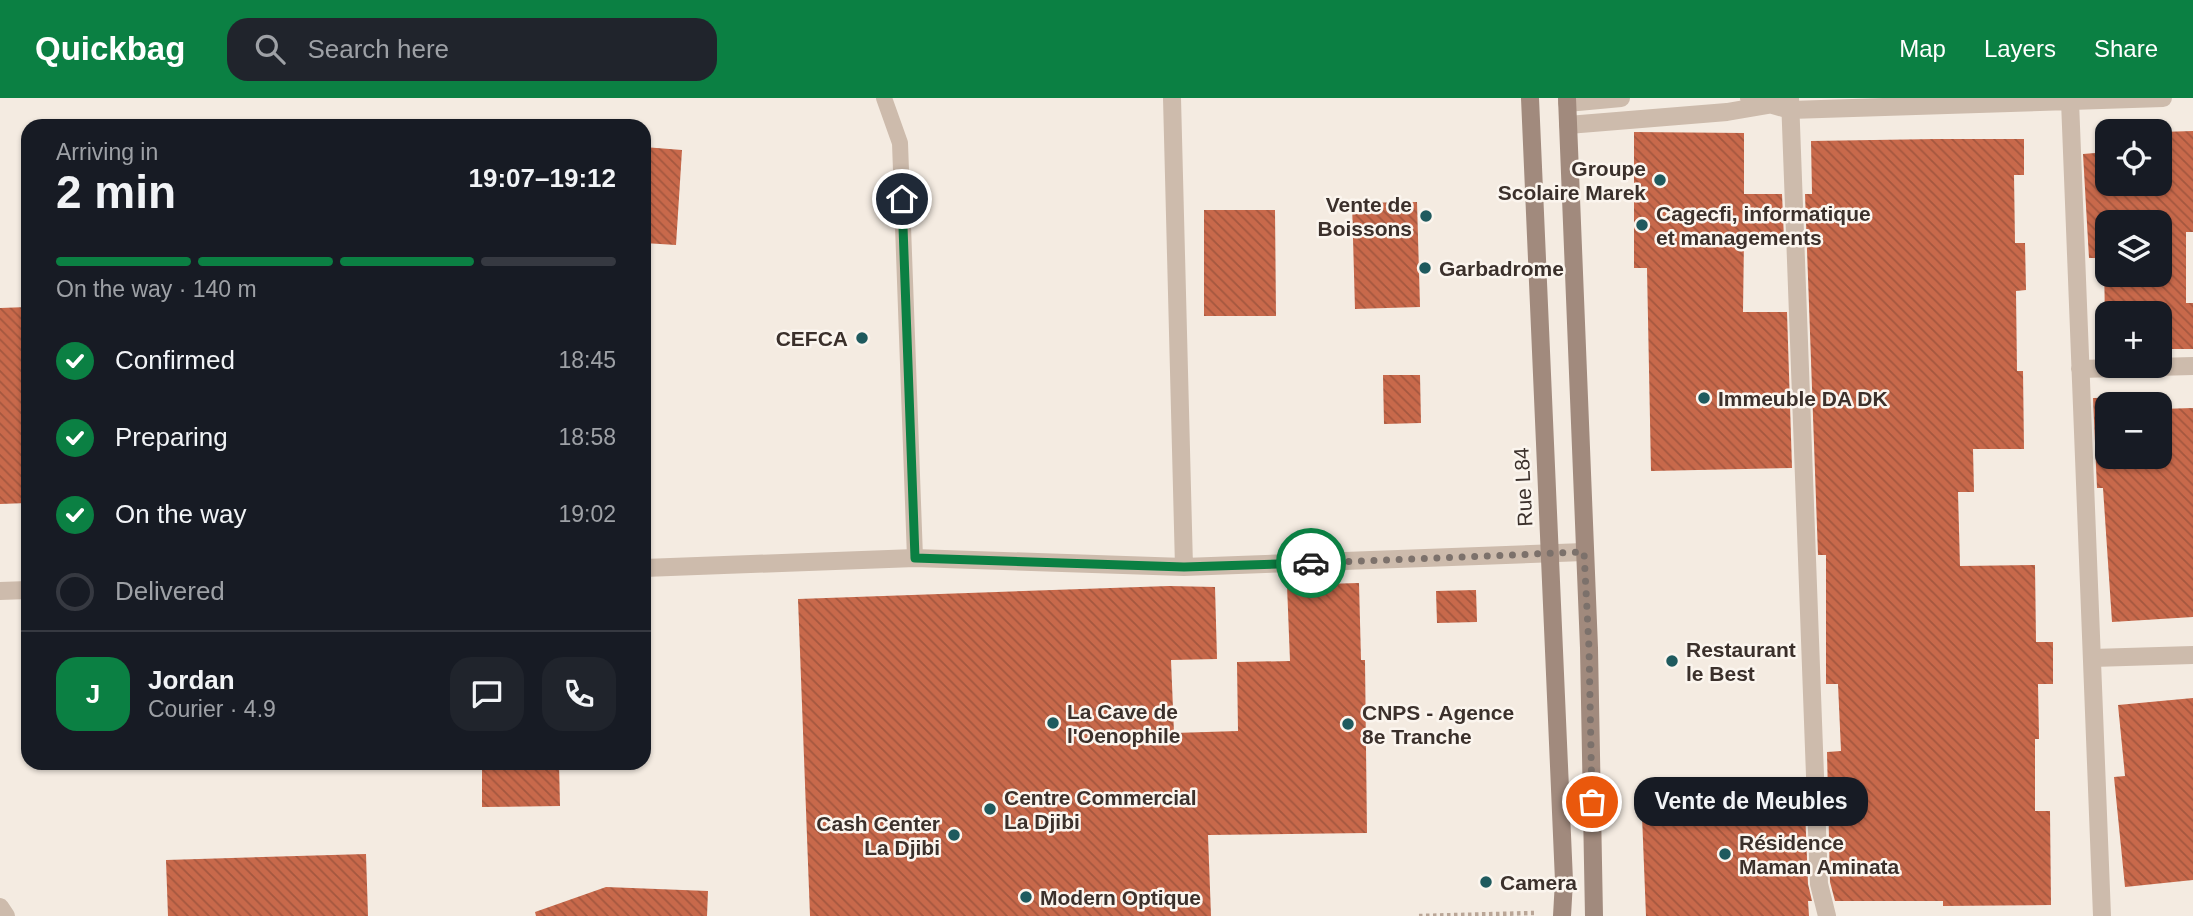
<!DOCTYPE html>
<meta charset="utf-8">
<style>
:root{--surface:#171b24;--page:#20242c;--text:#f1f3f6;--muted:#9ea1a6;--line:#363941;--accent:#0b8043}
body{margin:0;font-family:Arial,sans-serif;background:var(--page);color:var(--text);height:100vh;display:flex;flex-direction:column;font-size:26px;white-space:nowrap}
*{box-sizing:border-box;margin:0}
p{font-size:23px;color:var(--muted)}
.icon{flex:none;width:38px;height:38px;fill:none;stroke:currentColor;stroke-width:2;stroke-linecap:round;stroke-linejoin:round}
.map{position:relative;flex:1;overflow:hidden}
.side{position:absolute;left:21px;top:21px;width:630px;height:651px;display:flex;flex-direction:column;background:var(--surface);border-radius:21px;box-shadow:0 2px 5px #0004}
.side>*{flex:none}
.fabs{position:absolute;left:2095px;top:21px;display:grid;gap:14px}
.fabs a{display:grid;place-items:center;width:77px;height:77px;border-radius:14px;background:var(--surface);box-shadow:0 2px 5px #0004;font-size:35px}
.pin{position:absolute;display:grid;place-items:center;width:60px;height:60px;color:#fff;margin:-30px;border:4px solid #fff;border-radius:50%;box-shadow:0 2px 7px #0007}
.courier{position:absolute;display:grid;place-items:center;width:70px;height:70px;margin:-35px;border:5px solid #0b8043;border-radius:50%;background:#fff;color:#222;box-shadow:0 2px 9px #0007}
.bubble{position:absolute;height:49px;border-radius:21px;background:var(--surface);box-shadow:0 2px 5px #0004;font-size:23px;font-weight:800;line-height:49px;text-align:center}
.headline em{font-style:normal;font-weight:800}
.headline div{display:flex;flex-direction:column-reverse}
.headline{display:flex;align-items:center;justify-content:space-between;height:119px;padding:0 35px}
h1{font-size:46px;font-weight:800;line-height:52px}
.bar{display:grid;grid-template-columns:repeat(4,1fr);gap:10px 7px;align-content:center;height:84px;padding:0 35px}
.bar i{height:9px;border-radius:5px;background:var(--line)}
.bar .on{background:var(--accent)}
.bar p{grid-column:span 4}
.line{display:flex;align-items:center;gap:18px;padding:0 35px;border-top:2px solid var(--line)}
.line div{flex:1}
.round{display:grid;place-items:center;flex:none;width:74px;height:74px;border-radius:21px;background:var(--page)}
ol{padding:0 35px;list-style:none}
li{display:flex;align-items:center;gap:21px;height:77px}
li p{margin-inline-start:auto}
li .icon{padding:7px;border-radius:50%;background:var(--accent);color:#fff;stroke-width:4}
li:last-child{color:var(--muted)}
li i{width:38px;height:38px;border:4px solid var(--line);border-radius:50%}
header{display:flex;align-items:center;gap:42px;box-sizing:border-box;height:98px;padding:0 35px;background:var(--accent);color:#fff}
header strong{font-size:33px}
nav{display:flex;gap:38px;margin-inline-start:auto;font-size:24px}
.search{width:490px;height:63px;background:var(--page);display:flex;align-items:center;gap:18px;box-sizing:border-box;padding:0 24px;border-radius:21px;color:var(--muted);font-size:26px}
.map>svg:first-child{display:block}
.building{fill:url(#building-back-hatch);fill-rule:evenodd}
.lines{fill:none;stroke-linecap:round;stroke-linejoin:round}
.path{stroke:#b9a596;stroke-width:4.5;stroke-dasharray:3.5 3.5;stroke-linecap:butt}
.lane{stroke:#cdbbac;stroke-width:16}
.street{stroke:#cdbbac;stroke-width:18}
.secondary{stroke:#a18a7d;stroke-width:18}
.done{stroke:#7c716b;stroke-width:7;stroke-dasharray:0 12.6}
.route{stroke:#0b8043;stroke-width:9}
.poi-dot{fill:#1f5a5e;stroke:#fbf5ee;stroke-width:2.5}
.labels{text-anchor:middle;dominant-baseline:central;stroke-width:5;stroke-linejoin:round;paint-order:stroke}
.poi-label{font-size:21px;font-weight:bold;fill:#3b302b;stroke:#fbf5ee;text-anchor:start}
.street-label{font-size:21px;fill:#3b302b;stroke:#fbf5ee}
</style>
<header>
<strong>Quickbag</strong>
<div class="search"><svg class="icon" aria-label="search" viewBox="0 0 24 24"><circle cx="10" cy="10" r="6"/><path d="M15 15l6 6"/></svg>Search here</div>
<nav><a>Map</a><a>Layers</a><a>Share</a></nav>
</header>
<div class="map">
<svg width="2193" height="818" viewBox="0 0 2193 818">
<defs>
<pattern id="building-back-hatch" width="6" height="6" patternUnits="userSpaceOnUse" patternTransform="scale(1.75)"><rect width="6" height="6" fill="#c8694b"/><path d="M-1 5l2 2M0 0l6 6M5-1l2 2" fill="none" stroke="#a4573f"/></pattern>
</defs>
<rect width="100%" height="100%" fill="#f4ebe1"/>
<path class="building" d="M2193 33V134H2186V205H2193V251H2160V215H2107V227H2105L2104 160H2089L2083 56 2107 54V86H2160V34ZM2107 124H2160V177H2107Z
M1634 34 1744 35V96H1782L1784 141H1744L1743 214H1787L1792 370 1651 373 1647 170H1634Z
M1936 41H2024V77H2014L2015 145H2025L2026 192 2016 193 2017 273H2023L2024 351H1973L1974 394H1958L1960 468 2035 467 2036 544H2053V586H2038L2039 641H2035V713H2050L2051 807 1943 808V803H1835L1830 784 1827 654 1841 653 1838 586H1826V457H1818L1805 96H1812L1811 43Z
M644 49 682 52 676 147 644 145Z
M1417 104 1420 209 1355 211 1352 105Z
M1204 112H1275L1276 218H1204Z
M28 209V405L0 406V210Z
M1383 277H1420L1421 325 1384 326Z
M2157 299V306H2107V359H2160V311L2193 310V519L2112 524 2103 390H2097L2093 300Z
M1359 485 1361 562H1365L1367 735 1208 737 1211 818H810L798 501 1169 488 1215 489 1217 561 1171 562 1174 635 1238 633 1237 564 1290 563 1287 487Z
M1476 492 1477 524 1437 525 1436 493Z
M2193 600V782L2125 789 2114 679 2125 678 2118 607Z
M482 665H559L560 708 482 709Z
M1804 687 1808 786 1812 803H1808L1809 818H1646L1641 693Z
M366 756 368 818H168L166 762Z
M606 789 708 793 707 818H536L535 814Z"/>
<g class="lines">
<path class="path" d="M1419 818 1534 815"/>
<path class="lane" d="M884 0 900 45 915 460"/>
<path class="street" d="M1172 0 1184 469
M1749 0 1790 12 2163 0
M1790 0 1819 786 1827 818
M2070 3 2102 818
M1567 5 1621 0
M1568 27 1727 14 1768 7
M2080 271 2193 268
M644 470 915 460 1184 469 1584 454
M0 493 28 492
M2092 560 2193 557
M0 809 6 818"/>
<path class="secondary" d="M1530 0 1564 783 1562 818
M1567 0 1589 550 1594 818"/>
</g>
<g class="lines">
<path class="done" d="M1311 465 1584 454 1589 550 1592 704"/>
<path class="route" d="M902 101 915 460 1184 469 1311 465"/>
</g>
<g class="poi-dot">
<circle cx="1660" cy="82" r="7"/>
<circle cx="1426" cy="118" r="7"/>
<circle cx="1642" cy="127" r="7"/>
<circle cx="1425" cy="170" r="7"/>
<circle cx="862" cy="240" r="7"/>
<circle cx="1704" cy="300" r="7"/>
<circle cx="1672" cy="563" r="7"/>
<circle cx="1053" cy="625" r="7"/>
<circle cx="1348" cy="626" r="7"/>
<circle cx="990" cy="711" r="7"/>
<circle cx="954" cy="737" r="7"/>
<circle cx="1725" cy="756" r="7"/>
<circle cx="1486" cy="784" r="7"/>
<circle cx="1026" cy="799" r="7"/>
</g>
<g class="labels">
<g class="poi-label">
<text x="1646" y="70" text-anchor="end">Groupe<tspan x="1646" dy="24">Scolaire Marek</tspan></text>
<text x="1412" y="106" text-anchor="end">Vente de<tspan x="1412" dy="24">Boissons</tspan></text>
<text x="1656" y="115">Cagecfi, informatique<tspan x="1656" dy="24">et managements</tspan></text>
<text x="1439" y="170">Garbadrome</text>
<text x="848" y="240" text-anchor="end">CEFCA</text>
<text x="1718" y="300">Immeuble DA DK</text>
<text x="1686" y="551">Restaurant<tspan x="1686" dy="24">le Best</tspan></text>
<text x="1067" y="613">La Cave de<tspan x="1067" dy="24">l'Oenophile</tspan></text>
<text x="1362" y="614">CNPS - Agence<tspan x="1362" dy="24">8e Tranche</tspan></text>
<text x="1004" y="699">Centre Commercial<tspan x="1004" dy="24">La Djibi</tspan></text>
<text x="940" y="725" text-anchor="end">Cash Center<tspan x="940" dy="24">La Djibi</tspan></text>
<text x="1739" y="744">Résidence<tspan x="1739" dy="24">Maman Aminata</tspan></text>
<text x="1500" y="784">Camera</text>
<text x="1040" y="799">Modern Optique</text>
</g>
<g class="street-label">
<text transform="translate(1523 389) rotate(-93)">Rue L84</text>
</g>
</g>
</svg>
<div class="fabs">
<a><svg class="icon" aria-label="locate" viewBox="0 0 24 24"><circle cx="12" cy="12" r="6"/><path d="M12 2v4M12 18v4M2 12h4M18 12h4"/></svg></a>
<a><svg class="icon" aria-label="layers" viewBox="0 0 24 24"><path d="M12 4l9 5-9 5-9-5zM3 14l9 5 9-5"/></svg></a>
<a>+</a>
<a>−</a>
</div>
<div class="pin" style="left:1592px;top:704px;background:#ea580c"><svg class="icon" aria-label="bag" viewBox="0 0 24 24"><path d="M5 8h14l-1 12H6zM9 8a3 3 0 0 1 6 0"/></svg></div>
<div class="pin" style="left:902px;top:101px;background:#1f2937"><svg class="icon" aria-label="home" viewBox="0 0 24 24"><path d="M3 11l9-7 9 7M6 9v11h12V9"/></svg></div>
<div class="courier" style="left:1311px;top:465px"><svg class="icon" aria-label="car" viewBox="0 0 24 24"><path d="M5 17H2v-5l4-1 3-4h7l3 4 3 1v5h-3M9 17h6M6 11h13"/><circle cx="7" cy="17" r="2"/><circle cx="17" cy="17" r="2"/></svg></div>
<div class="bubble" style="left:1634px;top:679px;width:234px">Vente de Meubles</div>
<section class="side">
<div class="headline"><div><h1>2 min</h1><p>Arriving in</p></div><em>19:07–19:12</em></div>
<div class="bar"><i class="on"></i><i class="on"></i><i class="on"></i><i></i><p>On the way · 140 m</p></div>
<ol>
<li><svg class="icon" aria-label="check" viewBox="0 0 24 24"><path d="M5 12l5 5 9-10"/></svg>Confirmed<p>18:45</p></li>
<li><svg class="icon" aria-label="check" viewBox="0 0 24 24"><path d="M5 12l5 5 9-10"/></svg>Preparing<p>18:58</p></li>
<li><svg class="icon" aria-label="check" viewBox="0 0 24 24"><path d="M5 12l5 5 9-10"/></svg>On the way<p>19:02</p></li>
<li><i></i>Delivered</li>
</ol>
<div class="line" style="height:126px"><b class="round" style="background:var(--accent);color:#fff">J</b><div><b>Jordan</b><p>Courier · 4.9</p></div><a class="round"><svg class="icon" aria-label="chat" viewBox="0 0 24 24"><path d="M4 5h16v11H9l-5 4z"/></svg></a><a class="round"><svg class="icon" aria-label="phone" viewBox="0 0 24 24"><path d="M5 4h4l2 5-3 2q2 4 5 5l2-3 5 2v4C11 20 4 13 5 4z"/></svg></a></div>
</section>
</div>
